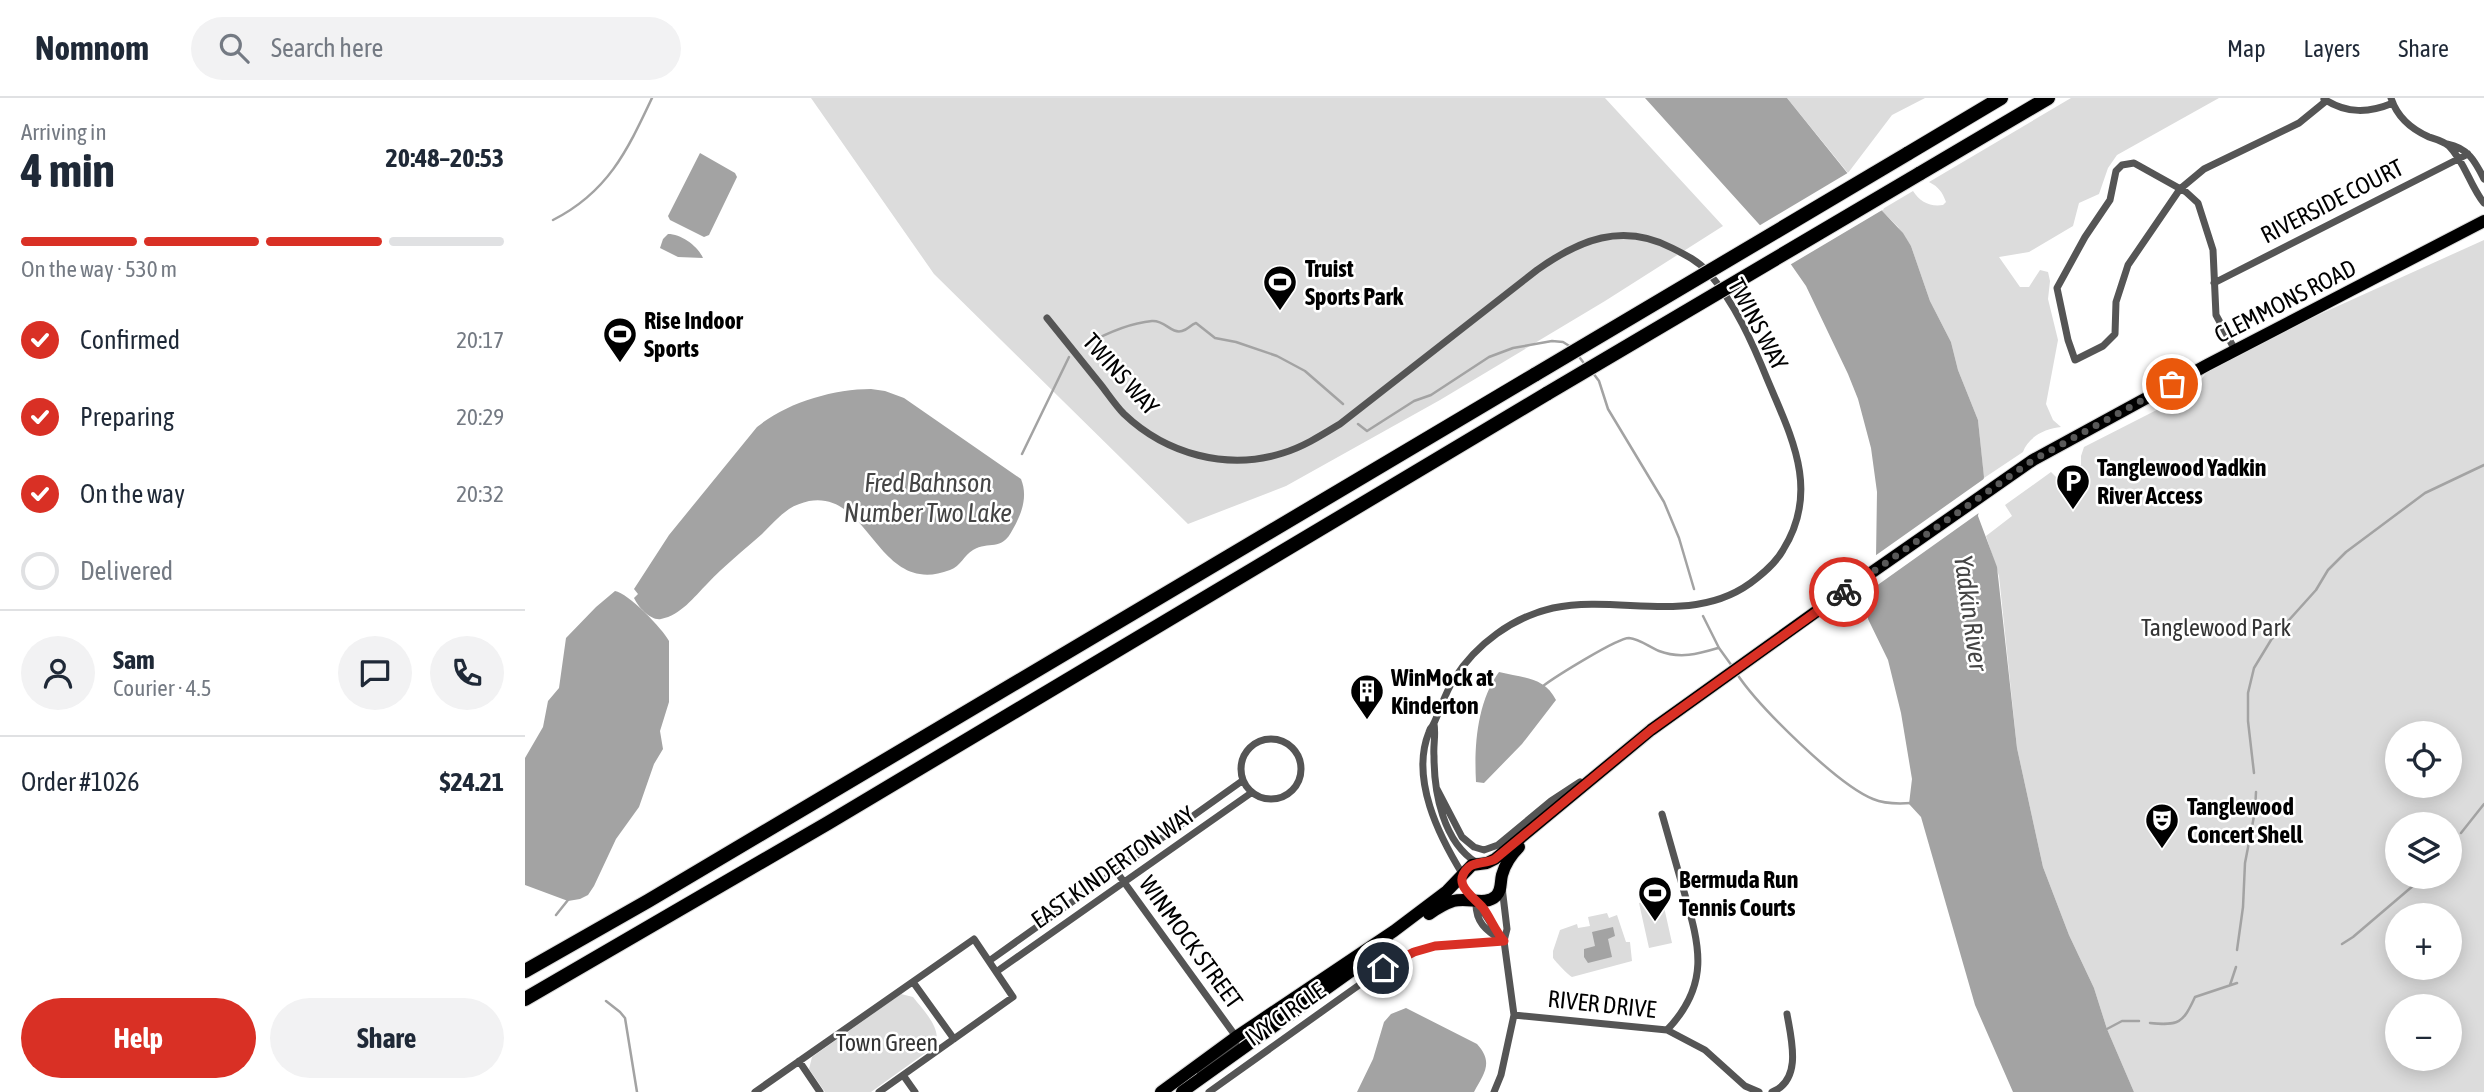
<!DOCTYPE html>
<meta charset="utf-8">
<style>
:root{--surface:#fff;--page:#f2f2f3;--text:#1f2937;--muted:#747a83;--line:#e0e1e3;--accent:#d93025}
body{margin:0;font-family:"Asap Condensed",sans-serif;background:var(--page);color:var(--text);height:100vh;display:flex;flex-direction:column;font-size:26px;white-space:nowrap}
*{box-sizing:border-box;margin:0}
p{font-size:23px;color:var(--muted)}
.icon{flex:none;width:38px;height:38px;fill:none;stroke:currentColor;stroke-width:2;stroke-linecap:round;stroke-linejoin:round}
.map{position:relative;flex:1;overflow:hidden}
.sheet{display:flex;flex-direction:column;background:var(--surface);width:525px}
.sheet>*{flex:none}
.controls{position:absolute;left:1860px;top:623px;display:grid;gap:14px}
.controls a{display:grid;place-items:center;width:77px;height:77px;border-radius:50%;background:var(--surface);box-shadow:0 4px 18px #0003;font-size:35px}
.pin{position:absolute;display:grid;place-items:center;width:60px;height:60px;color:#fff;margin:-30px;border:4px solid #fff;border-radius:50%;box-shadow:0 2px 7px #0007}
.courier{position:absolute;display:grid;place-items:center;width:70px;height:70px;margin:-35px;border:5px solid #d93025;border-radius:50%;background:#fff;color:#222;box-shadow:0 2px 9px #0007}
.overview em{font-style:normal;font-weight:700}
.overview div{display:flex;flex-direction:column-reverse}
.overview{display:flex;align-items:center;justify-content:space-between;height:119px;padding:0 21px}
h1{font-size:46px;font-weight:700;line-height:52px}
.bar{display:grid;grid-template-columns:repeat(4,1fr);gap:10px 7px;align-content:center;height:84px;padding:0 21px}
.bar i{height:9px;border-radius:5px;background:var(--line)}
.bar .current{background:var(--accent)}
.bar p{grid-column:span 4}
.line{display:flex;align-items:center;gap:18px;padding:0 21px;border-top:2px solid var(--line)}
.line div{flex:1}
.round{display:grid;place-items:center;flex:none;width:74px;height:74px;border-radius:37px;background:var(--page)}
ol{padding:0 21px;list-style:none}
li{display:flex;align-items:center;gap:21px;height:77px}
li p{margin-inline-start:auto}
li .icon{padding:7px;border-radius:50%;background:var(--accent);color:#fff;stroke-width:4}
li:last-child{color:var(--muted)}
li i{width:38px;height:38px;border:4px solid var(--line);border-radius:50%}
.cta{display:flex;gap:14px;margin-top:auto;padding:14px 21px}
.cta a{flex:1;height:80px;border-radius:42px;background:var(--accent);color:#fff;font-size:28px;font-weight:700;line-height:80px;text-align:center}
.cta a+a{background:var(--page);color:var(--text)}
header{display:flex;align-items:center;gap:42px;box-sizing:border-box;height:98px;padding:0 35px;background:var(--surface);border-bottom:2px solid var(--line)}
header strong{font-size:33px}
nav{display:flex;gap:38px;margin-inline-start:auto;font-size:24px}
.search{width:490px;height:63px;background:var(--page);display:flex;align-items:center;gap:18px;box-sizing:border-box;padding:0 24px;border-radius:38px;color:var(--muted);font-size:26px}
main{display:flex;flex:1;min-height:0}
.map>svg:first-child{display:block}
.green{fill:#dcdcdc;fill-rule:evenodd}
.water{fill:#a3a3a3}
.pier{fill:#fff}
.lines{fill:none;stroke-linecap:round;stroke-linejoin:round}
.stream{stroke:#a3a3a3;stroke-width:2.5}
.primary-casing{stroke:#dbdbdb;stroke-width:14}
.highway-casing{stroke:#dbdbdb;stroke-width:16}
.street{stroke:#555;stroke-width:7}
.primary{stroke:#000;stroke-width:12}
.highway{stroke:#000;stroke-width:14}
.highway-bridge-casing{stroke:#dbdbdb;stroke-width:16;stroke-linecap:butt}
.highway-bridge{stroke:#000;stroke-width:14}
.done{stroke:#595959;stroke-width:7;stroke-dasharray:0 12.6}
.route{stroke:#d93025;stroke-width:9}
.labels{text-anchor:middle;dominant-baseline:central;stroke-width:5;stroke-linejoin:round;paint-order:stroke}
.street-label{font-size:24px;fill:#000;stroke:#fff}
.poi-label{font-size:24px;font-weight:bold;fill:#000;stroke:#fff;text-anchor:start}
.park-label{font-size:24px;fill:#333;stroke:#fff}
.water-label{font-size:26px;font-style:italic;fill:#444;stroke:#fff}
</style>
<header>
<strong>Nomnom</strong>
<div class="search"><svg class="icon" aria-label="search" viewBox="0 0 24 24"><circle cx="10" cy="10" r="6"/><path d="M15 15l6 6"/></svg>Search here</div>
<nav><a>Map</a><a>Layers</a><a>Share</a></nav>
</header>
<main>
<section class="sheet">
<div class="overview"><div><h1>4 min</h1><p>Arriving in</p></div><em>20:48–20:53</em></div>
<div class="bar"><i class="current"></i><i class="current"></i><i class="current"></i><i></i><p>On the way · 530 m</p></div>
<ol>
<li><svg class="icon" aria-label="check" viewBox="0 0 24 24"><path d="M5 12l5 5 9-10"/></svg>Confirmed<p>20:17</p></li>
<li><svg class="icon" aria-label="check" viewBox="0 0 24 24"><path d="M5 12l5 5 9-10"/></svg>Preparing<p>20:29</p></li>
<li><svg class="icon" aria-label="check" viewBox="0 0 24 24"><path d="M5 12l5 5 9-10"/></svg>On the way<p>20:32</p></li>
<li><i></i>Delivered</li>
</ol>
<div class="line" style="height:126px"><a class="round"><svg class="icon" aria-label="person" viewBox="0 0 24 24"><circle cx="12" cy="8" r="4"/><path d="M4 21q1-7 8-7t8 7"/></svg></a><div><b>Sam</b><p>Courier · 4.5</p></div><a class="round"><svg class="icon" aria-label="chat" viewBox="0 0 24 24"><path d="M4 5h16v11H9l-5 4z"/></svg></a><a class="round"><svg class="icon" aria-label="phone" viewBox="0 0 24 24"><path d="M5 4h4l2 5-3 2q2 4 5 5l2-3 5 2v4C11 20 4 13 5 4z"/></svg></a></div>
<div class="line" style="height:91px"><div>Order #1026</div><b>$24.21</b></div>
<div class="cta"><a>Help</a><a>Share</a></div>
</section>
<div class="map">
<svg width="1959" height="994" viewBox="0 0 1959 994">
<rect width="100%" height="100%" fill="#fff"/>
<path class="green" d="M286 0H1080L1198 128 1080 203 915 302 761 388 663 426 409 176Z
M1262 0H1400L1367 17 1323 75Z
M1546 0H1694L1592 57 1583 70 1574 96 1554 105 1548 128 1504 154 1474 159 1495 189H1504L1515 172 1523 174 1525 183 1523 201 1533 242 1521 306 1528 322 1536 329C1521 330 1503 339 1498 354L1459 380 1453 322 1433 272 1426 244 1405 203 1386 148 1373 129 1356 112 1388 93C1395 104 1405 109 1418 107L1421 104C1417 94 1414 89 1404 84Z
M1959 142V994H1609L1582 931 1569 890 1544 837 1518 769 1492 650 1474 478 1461 438 1487 418 1480 407 1526 374 1534 382 1556 367V358L1559 349 1665 295 1691 263ZM1872 635H1925V688H1872ZM1872 726H1925V779H1872ZM1872 817H1925V870H1872ZM1872 908H1925V961H1872Z
M1137 800 1147 845 1124 850 1114 805Z
M1082 815 1084 820 1092 817 1101 844H1105L1107 863 1047 879C1043 877 1031 864 1028 860V853L1035 832 1052 826 1053 830 1065 828 1063 819Z
M376 896 388 899C398 912 418 931 410 948L346 994H300L284 971 287 959Z"/>
<path class="water" d="M1120 0H1262L1328 82 1378 135 1386 148 1405 203 1426 244 1433 272 1453 322 1459 379 1453 418 1472 469 1492 650 1518 769 1544 837 1569 890 1582 931 1609 994H1488L1450 907 1396 719 1384 706 1387 681 1376 615 1363 562 1343 521 1342 502 1351 460 1352 394 1346 350 1333 301 1323 276 1281 188 1251 145Z
M175 55 210 75 212 79 184 137 179 139 145 122 143 118Z
M143 136C156 136 173 148 178 160L153 159 135 150 138 141Z
M346 291 360 293 379 300 496 381C503 398 497 415 488 431 476 455 464 442 448 452 439 457 436 468 425 472 352 500 346 392 284 403 277 405 270 407 264 411 254 418 246 427 237 436 219 452 199 468 182 486 169 499 156 517 136 521 126 523 113 509 109 500L113 496 109 491 144 437 232 329C261 305 308 291 346 291Z
M90 493C103 495 138 531 144 543V604L135 633 138 651 129 666 114 709 91 741 69 788 63 797 55 801 43 803 0 787V660L18 629 23 603 34 590 41 540 71 509Z
M974 574C997 580 1019 578 1031 602L997 646 959 685 951 684C949 648 952 604 974 574Z
M1088 829 1090 838 1083 841 1087 859 1063 865 1059 859V851L1070 848 1067 834Z
M881 910 952 946C969 965 959 975 949 994H832L848 961 859 924 866 916Z"/>
<path class="pier" d="M1326 73 1359 111 1263 168 1249 147 1232 129Z
M1463 378 1458 412 1340 496 1347 460Z"/>
<g class="lines">
<path class="stream" d="M28 122C83 94 102 53 127 0
M560 247C580 236 604 225 627 223 640 222 646 236 657 233 664 231 665 227 671 225L690 240 711 244 752 258 780 273 818 306
M1052 256 1061 268
M1068 275 1074 283 1083 311 1139 404 1154 440 1169 491
M833 326 842 333 889 303 906 297 964 259 988 250 1027 243 1038 244 1046 249
M497 356 544 259
M1178 518 1194 550 1207 568
M1212 576C1234 609 1313 687 1348 701 1360 706 1373 706 1386 705
M1018 588C1030 579 1092 540 1104 540 1115 541 1124 549 1134 553 1155 561 1173 556 1193 550
M1729 675 1723 623V595L1729 570 1746 542 1791 492 1803 472 1821 454 1900 395 1959 367
M1936 735 1959 706
M31 817 43 802
M1817 846 1828 839 1896 781
M1712 852 1718 809 1720 765 1730 713 1731 694
M1705 887 1711 869
M81 903 95 914 100 920 112 994
M1625 925C1654 928 1658 925 1670 899L1712 885
M1580 932 1597 923H1614"/>
<g class="primary-casing">
<path id="primary" d="M904 816C911 811 919 806 928 803 943 799 961 808 971 798 977 792 975 785 977 777 980 766 986 757 994 749
M636 994 711 939 869 833 922 793 947 767 962 765 970 761 1126 632 1320 493 1508 362 1682 267 1959 123
M657 994 864 846"/>
</g>
<g class="highway-casing">
<path id="highway" d="M1382 56 1476 0
M1394 76 1523 0
M0 873 123 803 1011 276
M0 901 303 725 1023 295"/>
</g>
<path class="street" d="M1866 0C1872 19 1886 31 1904 39 1910 41 1918 43 1924 48 1940 64 1945 88 1959 105
M1799 1C1822 16 1844 15 1868 5
M1922 46C1943 50 1950 63 1959 81
M1689 185 1943 56
M522 220C540 242 558 265 576 287 583 296 591 308 599 316 641 356 702 373 758 355 778 349 797 337 815 326L1012 172C1054 142 1097 124 1147 150 1161 157 1173 163 1183 174 1210 205 1228 246 1243 283 1267 340 1295 393 1258 452 1252 463 1242 472 1232 480 1172 530 1098 496 1028 510 988 519 951 546 929 581 920 595 916 610 909 625 906 632 906 627 904 634 885 681 914 738 938 777
M1710 252 1691 217 1688 152 1673 105 1661 94 1609 65 1597 67 1591 73 1585 102 1560 139 1532 190 1543 242 1550 262 1578 248 1590 236 1591 204 1603 167 1655 91 1679 71 1774 25 1801 3
M909 626C911 637 908 647 909 658 909 695 918 744 952 765
M716 671a30 30 0 1 1 60 0a30 30 0 1 1-60 0Z
M912 691 937 739 949 749 959 752 973 747 1026 703 1055 684
M591 773 712 940 710 947 675 974
M951 803C950 824 961 833 978 843
M952 804 974 838
M464 863 717 683
M471 874 726 695
M388 884 429 941
M989 917 1142 932C1187 885 1174 846 1158 790 1151 765 1144 740 1137 716
M1142 932 1180 952 1220 988 1234 994
M274 963 295 994
M378 977 390 994
M230 994 449 841 488 899 354 994
M684 994 858 870 889 854 910 848 979 843
M969 994 976 977 989 917 979 843 982 831 977 789
M1247 994C1278 982 1266 940 1262 916"/>
<use href="#primary" class="primary"/>
<use href="#highway" class="highway"/>
<g class="highway-bridge-casing">
<path id="highway-bridge" d="M1011 276 1382 56
M1023 295 1394 76"/>
</g>
<use href="#highway-bridge" class="highway-bridge"/>
</g>
<g class="lines">
<path class="done" d="M1319 494 1508 362 1647 286"/>
<path class="route" d="M858 870 889 854 910 848 979 843C970 833 966 821 958 810 949 799 925 786 944 769 951 763 961 766 970 761L1126 632 1319 494"/>
</g>
<defs>
<g id="stadium-pin" transform="scale(1.75)"><path d="M0 17L-7.5 6A9.5 9.5 0 1 1 7.5 6Z" fill="#000" stroke="#fff"/><path d="M0-5a6.5 5 0 1 0 0 10a6.5 5 0 1 0 0-10ZM-3.5-1.8h7v3.6h-7Z" fill="#fff"/></g>
<g id="parking-pin" transform="scale(1.75)"><path d="M0 17L-7.5 6A9.5 9.5 0 1 1 7.5 6Z" fill="#000" stroke="#fff"/><path d="M-3.5-5.5H1a3.5 3.5 0 0 1 0 7H-1V5.5H-3.5ZM-1-3.4V-.6H.8a1.4 1.4 0 0 0 0-2.8Z" fill="#fff"/></g>
<g id="building-pin" transform="scale(1.75)"><path d="M0 17L-7.5 6A9.5 9.5 0 1 1 7.5 6Z" fill="#000" stroke="#fff"/><path d="M-4-6H4V6H1V3H-1V6H-4ZM-2.5-4.3h1.7v1.8h-1.7ZM.8-4.3h1.7v1.8H.8ZM-2.5-1h1.7V.8h-1.7ZM.8-1h1.7V.8H.8Z" fill="#fff"/></g>
<g id="theatre-pin" transform="scale(1.75)"><path d="M0 17L-7.5 6A9.5 9.5 0 1 1 7.5 6Z" fill="#000" stroke="#fff"/><path d="M-5-5.5Q0-4 5-5.5V0Q5 5 0 6Q-5 5-5 0ZM-3.3-2.5H-1v1.5H-3.3ZM1-2.5H3.3v1.5H1ZM-2.8 1Q0 5.5 2.8 1Z" fill="#fff"/></g>
</defs>
<g fill-rule="evenodd">
<use href="#stadium-pin" x="755" y="184"/>
<use href="#stadium-pin" x="95" y="236"/>
<use href="#parking-pin" x="1548" y="383"/>
<use href="#building-pin" x="842" y="593"/>
<use href="#theatre-pin" x="1637" y="722"/>
<use href="#stadium-pin" x="1130" y="795"/>
</g>
<g class="labels">
<g class="street-label">
<text transform="translate(1807 103) rotate(-27)">RIVERSIDE COURT</text>
<text transform="translate(1760 203) rotate(-27)">CLEMMONS ROAD</text>
<text transform="translate(1233 226) rotate(62)">TWINS WAY</text>
<text transform="translate(596 276) rotate(48)">TWINS WAY</text>
<text transform="translate(588 769) rotate(-35)">EAST KINDERTON WAY</text>
<text transform="translate(666 844) rotate(54)">WINMOCK STREET</text>
<text transform="translate(1077 906) rotate(6)">RIVER DRIVE</text>
<text transform="translate(760 916) rotate(-35)">IVY CIRCLE</text>
</g>
<g class="poi-label">
<text x="780" y="170">Truist<tspan x="780" dy="28">Sports Park</tspan></text>
<text x="119" y="222">Rise Indoor<tspan x="119" dy="28">Sports</tspan></text>
<text x="1572" y="369">Tanglewood Yadkin<tspan x="1572" dy="28">River Access</tspan></text>
<text x="866" y="579">WinMock at<tspan x="866" dy="28">Kinderton</tspan></text>
<text x="1662" y="708">Tanglewood<tspan x="1662" dy="28">Concert Shell</tspan></text>
<text x="1154" y="781">Bermuda Run<tspan x="1154" dy="28">Tennis Courts</tspan></text>
</g>
<g class="park-label">
<text x="1691" y="529">Tanglewood Park</text>
<text x="362" y="944">Town Green</text>
</g>
<g class="water-label">
<text x="403" y="385">Fred Bahnson<tspan x="403" dy="30">Number Two Lake</tspan></text>
<text transform="translate(1446 515) rotate(82)">Yadkin River</text>
</g>
</g>
</svg>
<div class="controls">
<a><svg class="icon" aria-label="locate" viewBox="0 0 24 24"><circle cx="12" cy="12" r="6"/><path d="M12 2v4M12 18v4M2 12h4M18 12h4"/></svg></a>
<a><svg class="icon" aria-label="layers" viewBox="0 0 24 24"><path d="M12 4l9 5-9 5-9-5zM3 14l9 5 9-5"/></svg></a>
<a>+</a>
<a>−</a>
</div>
<div class="pin" style="left:1647px;top:286px;background:#ea580c"><svg class="icon" aria-label="bag" viewBox="0 0 24 24"><path d="M5 8h14l-1 12H6zM9 8a3 3 0 0 1 6 0"/></svg></div>
<div class="pin" style="left:858px;top:870px;background:#1f2937"><svg class="icon" aria-label="home" viewBox="0 0 24 24"><path d="M3 11l9-7 9 7M6 9v11h12V9"/></svg></div>
<div class="courier" style="left:1319px;top:494px"><svg class="icon" aria-label="bike" viewBox="0 0 24 24"><circle cx="6" cy="16" r="4"/><circle cx="18" cy="16" r="4"/><path d="M6 16l4-8h5l3 8M10 8l3 8H6M13 5h3"/></svg></div>
</div>
</main>
